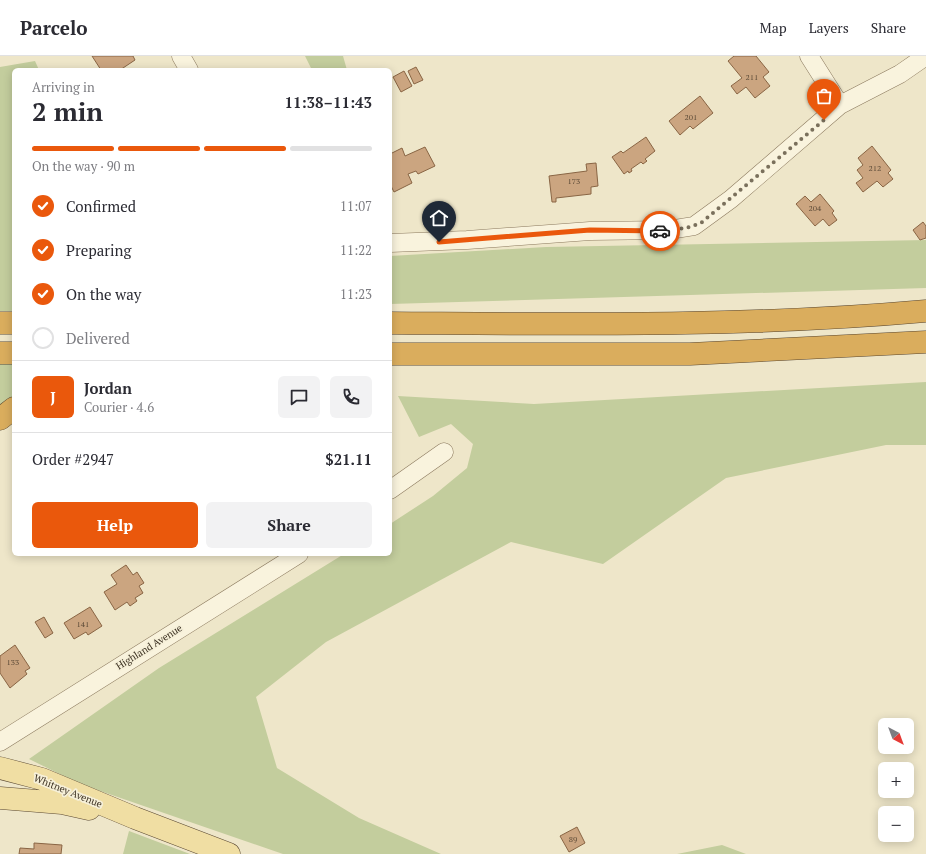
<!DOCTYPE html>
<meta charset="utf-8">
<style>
:root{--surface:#fff;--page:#f2f2f3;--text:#2b2b33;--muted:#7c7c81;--line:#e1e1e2;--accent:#ea580c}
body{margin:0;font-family:"PT Serif",serif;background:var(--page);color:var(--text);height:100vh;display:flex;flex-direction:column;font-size:15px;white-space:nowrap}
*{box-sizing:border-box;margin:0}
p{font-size:13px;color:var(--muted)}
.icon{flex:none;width:22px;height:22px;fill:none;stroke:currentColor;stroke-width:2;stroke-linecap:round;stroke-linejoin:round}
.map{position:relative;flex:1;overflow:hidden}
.drawer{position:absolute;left:12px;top:12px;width:380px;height:488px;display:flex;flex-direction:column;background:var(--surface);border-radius:6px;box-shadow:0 2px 10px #0003}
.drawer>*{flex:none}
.needle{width:26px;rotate:139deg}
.controls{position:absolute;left:878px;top:662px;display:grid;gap:8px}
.controls a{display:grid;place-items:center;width:36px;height:36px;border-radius:6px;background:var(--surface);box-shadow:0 2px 10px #0003;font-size:20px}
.pin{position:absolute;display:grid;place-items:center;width:34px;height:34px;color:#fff;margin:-41px -17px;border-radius:50% 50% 50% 0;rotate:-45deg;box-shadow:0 0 4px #0007}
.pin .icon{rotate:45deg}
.courier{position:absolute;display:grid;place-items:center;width:40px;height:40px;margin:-20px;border:3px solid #ea580c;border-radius:50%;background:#fff;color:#222;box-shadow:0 1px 5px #0007}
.overview em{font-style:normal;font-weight:600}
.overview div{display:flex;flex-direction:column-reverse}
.overview{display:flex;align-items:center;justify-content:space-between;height:68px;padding:0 20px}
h1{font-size:26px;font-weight:600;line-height:30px}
.bar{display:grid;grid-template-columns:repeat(4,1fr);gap:6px 4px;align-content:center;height:48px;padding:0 20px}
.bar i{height:5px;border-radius:3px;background:var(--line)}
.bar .selected{background:var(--accent)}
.bar p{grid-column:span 4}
.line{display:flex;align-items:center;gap:10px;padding:0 20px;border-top:1px solid var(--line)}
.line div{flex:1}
.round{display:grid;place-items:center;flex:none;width:42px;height:42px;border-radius:6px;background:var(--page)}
ol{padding:0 20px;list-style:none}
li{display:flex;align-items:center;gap:12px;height:44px}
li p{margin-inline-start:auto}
li .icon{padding:4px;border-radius:50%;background:var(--accent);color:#fff;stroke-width:4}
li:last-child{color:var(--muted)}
li i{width:22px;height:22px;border:2px solid var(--line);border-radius:50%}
.primary-button{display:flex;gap:8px;margin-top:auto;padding:8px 20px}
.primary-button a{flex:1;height:46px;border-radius:6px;background:var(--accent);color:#fff;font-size:16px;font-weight:600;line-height:46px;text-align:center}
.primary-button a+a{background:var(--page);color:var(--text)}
header{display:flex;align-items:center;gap:24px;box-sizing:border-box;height:56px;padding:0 20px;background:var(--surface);border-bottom:1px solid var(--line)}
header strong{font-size:19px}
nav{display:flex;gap:22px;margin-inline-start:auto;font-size:14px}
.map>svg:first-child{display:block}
.green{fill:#c3cd9d}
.building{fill:#cba580;stroke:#896544}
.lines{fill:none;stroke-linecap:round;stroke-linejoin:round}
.minor-casing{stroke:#8b795e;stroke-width:19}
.major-casing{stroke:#594731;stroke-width:23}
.highway-casing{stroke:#594731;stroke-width:23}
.minor{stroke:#f9f3dd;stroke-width:18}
.major{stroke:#f0dea3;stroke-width:22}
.highway{stroke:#daad5d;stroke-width:22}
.done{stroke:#7a705c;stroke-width:4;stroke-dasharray:0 7.2}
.route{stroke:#ea580c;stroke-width:5}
.labels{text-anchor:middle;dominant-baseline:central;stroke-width:3.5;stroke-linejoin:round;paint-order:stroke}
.number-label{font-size:8px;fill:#5f4d39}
.street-label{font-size:10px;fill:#3b3021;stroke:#f6f0d9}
</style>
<header>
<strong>Parcelo</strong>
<nav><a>Map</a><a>Layers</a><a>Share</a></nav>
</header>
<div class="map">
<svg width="926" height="798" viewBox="0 0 926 798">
<rect width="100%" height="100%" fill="#eee6c9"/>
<path class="green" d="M305 0H343L347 14H312Z
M35 5 39 14H14V255H0V11Z
M926 184V232L390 248V200L546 191Z
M0 307H14V341L0 351Z
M926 326V389H886L726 422 603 508 511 486 326 586 256 641 277 712 359 762 441 798H283L80 728 29 703 159 612 344 498H390V468L433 440 467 412 473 388 451 368 419 381 398 340 534 348Z
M129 775 190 798H123Z
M722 789 746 798H677Z"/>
<path class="building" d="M92 0H133L135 4 120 14H101Z
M734 0H756L769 16 763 21 770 30 755 42 746 31 737 38 731 30 742 22 728 5Z
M416 11 423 24 414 28 408 15Z
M404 15 412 30 401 36 393 21Z
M700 40 713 57 693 73 690 70 680 79 669 65Z
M646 81 655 95 645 103 647 105 643 108 641 106 631 113 632 115 629 117 628 115 624 118 612 101 621 95 623 97Z
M872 90 891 114 888 117 893 123 883 131 877 125 863 136 856 127 863 122 857 114 863 109 858 102Z
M425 91 435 110 418 118 416 115 408 118 412 127 394 136 390 128V98L402 92 405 100Z
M596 107 598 130 591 131V138L556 142V146H552L549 120 587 115 586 108Z
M820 138 834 155 832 157 837 164 829 170 823 163 815 170 796 148 805 140 811 146Z
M923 166 926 170V182L920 184 913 174Z
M126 509 133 519 137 516 144 527 139 530 143 537 135 542 137 545 130 550 127 546 115 554 104 536 117 528 111 519Z
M90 551 102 570 88 579 86 576 74 583 64 567Z
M44 561 53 577 45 582 35 566Z
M15 589 30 612 25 615 27 618 10 632 0 617V600Z
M577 771 585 787 569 796 560 780Z
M34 787 62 789 61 798H19L20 792 34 793Z"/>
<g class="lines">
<g class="minor-casing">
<path id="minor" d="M181 0 189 14
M809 0 840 49
M390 187 467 184 590 175 669 174 694 170 731 143 840 49 900 18 926 0
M390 434 444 396
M0 686 299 498"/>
</g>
<g class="major-casing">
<path id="major" d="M0 712 42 723 135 762 229 798
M0 742 62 747 89 753"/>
</g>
<g class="highway-casing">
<path id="highway" d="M0 267H14
M390 267C569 268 748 271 926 255
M0 297H14
M390 298H690L926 286
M0 363 14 352"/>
</g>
<use href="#minor" class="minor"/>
<use href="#major" class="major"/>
<use href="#highway" class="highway"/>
</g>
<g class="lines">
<path class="done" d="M660 175 686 172 701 167 824 64"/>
<path class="route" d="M439 186 590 174 660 175"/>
</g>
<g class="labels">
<g class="number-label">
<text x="752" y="21">211</text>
<text x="691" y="61">201</text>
<text x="875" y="112">212</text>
<text x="574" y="125">173</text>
<text x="815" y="152">204</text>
<text x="83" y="568">141</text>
<text x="13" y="606">133</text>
<text x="573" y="783">89</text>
</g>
<g class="street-label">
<text transform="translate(149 591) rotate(-32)">Highland Avenue</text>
<text transform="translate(68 735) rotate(22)">Whitney Avenue</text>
</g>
</g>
</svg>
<div class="controls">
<a><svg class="needle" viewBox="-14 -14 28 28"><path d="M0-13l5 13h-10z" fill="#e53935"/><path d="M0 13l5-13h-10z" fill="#7c7c81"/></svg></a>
<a>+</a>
<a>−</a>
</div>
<div class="pin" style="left:824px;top:64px;background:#ea580c"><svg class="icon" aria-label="bag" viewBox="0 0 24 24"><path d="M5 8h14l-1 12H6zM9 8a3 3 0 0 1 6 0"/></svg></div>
<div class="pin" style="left:439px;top:186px;background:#1f2937"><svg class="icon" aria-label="home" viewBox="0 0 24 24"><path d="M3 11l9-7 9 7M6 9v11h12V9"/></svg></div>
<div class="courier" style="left:660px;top:175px"><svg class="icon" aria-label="car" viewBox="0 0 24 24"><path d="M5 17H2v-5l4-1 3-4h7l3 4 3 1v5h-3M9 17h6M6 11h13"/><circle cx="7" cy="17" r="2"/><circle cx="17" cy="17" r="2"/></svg></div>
<section class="drawer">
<div class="overview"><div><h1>2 min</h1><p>Arriving in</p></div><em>11:38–11:43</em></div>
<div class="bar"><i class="selected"></i><i class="selected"></i><i class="selected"></i><i></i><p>On the way · 90 m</p></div>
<ol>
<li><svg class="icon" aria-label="check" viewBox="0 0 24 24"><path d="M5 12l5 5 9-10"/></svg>Confirmed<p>11:07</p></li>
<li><svg class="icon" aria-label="check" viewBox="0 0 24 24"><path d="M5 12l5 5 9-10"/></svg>Preparing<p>11:22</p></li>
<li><svg class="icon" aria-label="check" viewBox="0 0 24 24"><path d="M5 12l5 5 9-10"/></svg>On the way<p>11:23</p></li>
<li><i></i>Delivered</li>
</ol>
<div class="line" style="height:72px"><b class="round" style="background:var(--accent);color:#fff">J</b><div><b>Jordan</b><p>Courier · 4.6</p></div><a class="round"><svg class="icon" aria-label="chat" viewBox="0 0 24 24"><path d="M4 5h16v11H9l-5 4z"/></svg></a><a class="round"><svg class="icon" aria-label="phone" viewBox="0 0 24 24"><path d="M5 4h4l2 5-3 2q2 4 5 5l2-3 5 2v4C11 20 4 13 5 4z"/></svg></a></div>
<div class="line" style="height:52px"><div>Order #2947</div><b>$21.11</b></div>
<div class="primary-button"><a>Help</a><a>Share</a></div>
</section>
</div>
